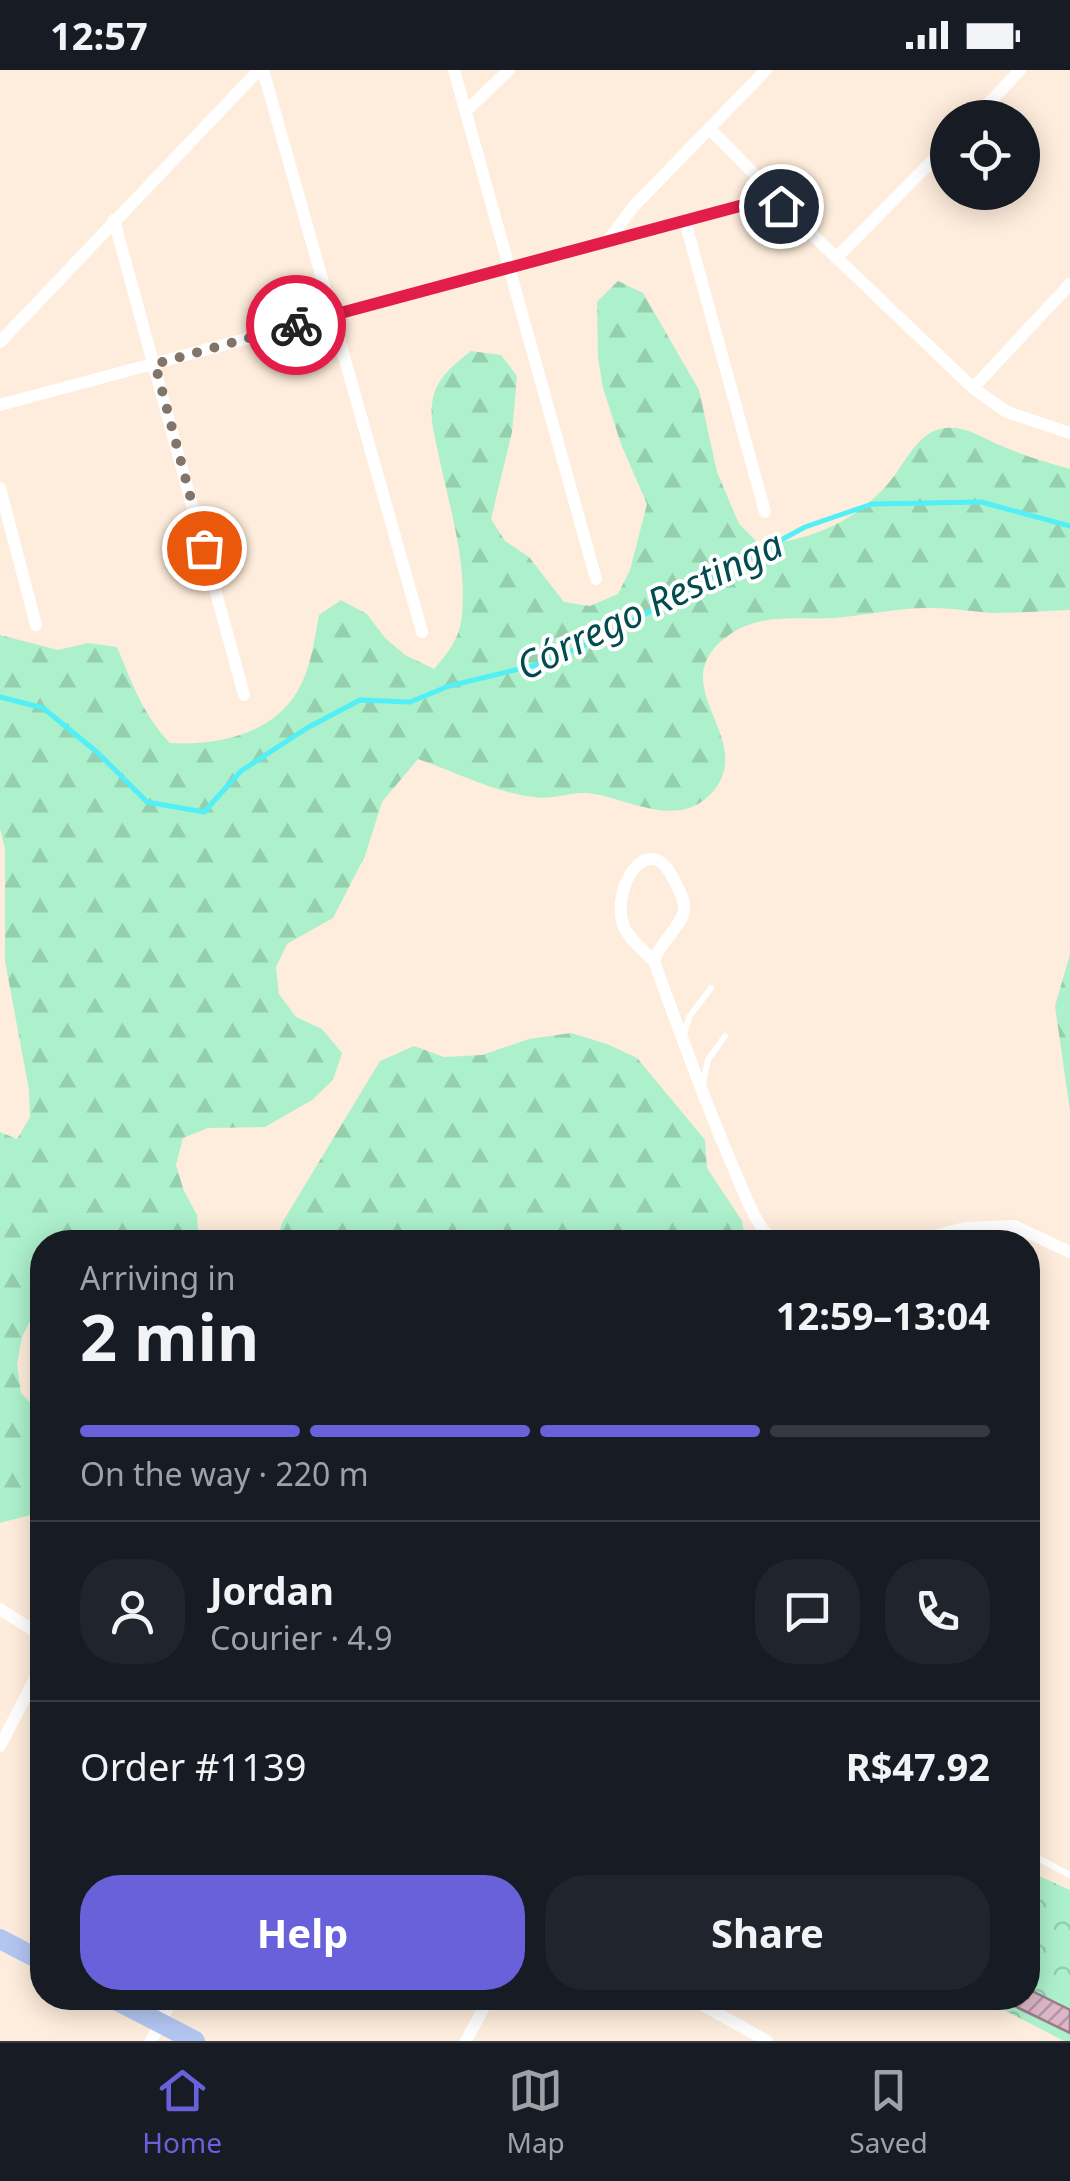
<!DOCTYPE html>
<meta charset="utf-8">
<style>
:root{--surface:#171b24;--page:#20242c;--text:#f1f3f6;--muted:#9ea1a6;--line:#363941;--accent:#6861da}
body{margin:0;font-family:"Noto Sans",sans-serif;background:var(--page);color:var(--text);height:100vh;display:flex;flex-direction:column;font-size:38px;white-space:nowrap}
*{box-sizing:border-box;margin:0}
p{font-size:32px;color:var(--muted)}
.icon{flex:none;width:55px;height:55px;fill:none;stroke:currentColor;stroke-width:2;stroke-linecap:round;stroke-linejoin:round}
.map{position:relative;flex:1;overflow:hidden}
.drawer{position:absolute;left:30px;top:1160px;width:1010px;height:780px;display:flex;flex-direction:column;background:var(--surface);border-radius:40px;box-shadow:0 5px 25px #0003}
.drawer>*{flex:none}
.fabs{position:absolute;left:930px;top:30px;display:grid;gap:20px}
.fabs a{display:grid;place-items:center;width:110px;height:110px;border-radius:50%;background:var(--surface);box-shadow:0 5px 25px #0003;font-size:50px}
.pin{position:absolute;display:grid;place-items:center;width:85px;height:85px;color:#fff;margin:-42px;border:5px solid #fff;border-radius:50%;box-shadow:0 2px 10px #0007}
.courier{position:absolute;display:grid;place-items:center;width:100px;height:100px;margin:-50px;border:8px solid #e11d48;border-radius:50%;background:#fff;color:#222;box-shadow:0 2px 12px #0007}
.summary em{font-style:normal;font-weight:700}
.summary div{display:flex;flex-direction:column-reverse}
.summary{display:flex;align-items:center;justify-content:space-between;height:170px;padding:0 50px}
h1{font-size:65px;font-weight:700;line-height:75px}
.bar{display:grid;grid-template-columns:repeat(4,1fr);gap:15px 10px;align-content:center;height:120px;padding:0 50px}
.bar i{height:12px;border-radius:8px;background:var(--line)}
.bar .selected{background:var(--accent)}
.bar p{grid-column:span 4}
.line{display:flex;align-items:center;gap:25px;padding:0 50px;border-top:2px solid var(--line)}
.line div{flex:1}
.round{display:grid;place-items:center;flex:none;width:105px;height:105px;border-radius:40px;background:var(--page)}
.cta{display:flex;gap:20px;margin-top:auto;padding:20px 50px}
.cta a{flex:1;height:115px;border-radius:40px;background:var(--accent);color:#fff;font-size:40px;font-weight:700;line-height:115px;text-align:center}
.cta a+a{background:var(--page);color:var(--text)}
.status{display:flex;justify-content:space-between;align-items:center;height:70px;padding:0 50px;background:var(--surface);direction:ltr}
.status svg{height:28px;fill:currentColor}
.tabs{display:flex;justify-content:space-around;align-items:center;height:140px;border-top:2px solid var(--line);background:var(--surface);font-size:28px;color:var(--muted)}
.tabs a{display:grid;justify-items:center;gap:5px}
.tabs .selected{color:var(--accent)}
.map>svg:first-child{display:block}
.forest{fill:url(#forest-firs)}
.park{fill:url(#park-crowns)}
.lines{fill:none;stroke-linecap:round;stroke-linejoin:round}
.stream{stroke:#52eff6;stroke-width:5}
.building{fill:url(#building-hatch);stroke:#9e7c8c;stroke-width:2.5}
.lane{stroke:#fff;stroke-width:6}
.street{stroke:#fff;stroke-width:12}
.primary{stroke:#b3c6f2;stroke-width:20}
.done{stroke:#817468;stroke-width:10;stroke-dasharray:0 18}
.route{stroke:#e11d48;stroke-width:12}
.labels{text-anchor:middle;dominant-baseline:central;stroke-width:8;stroke-linejoin:round;paint-order:stroke}
.water-label{font-size:38px;font-style:italic;fill:#024b4f;stroke:#fff}
</style>
<div class="status"><b>12:57</b><svg viewBox="0 0 49 12"><path d="M0 12V9h3v3zM5 12V6h3v6zM10 12V3h3v9zM15 12V0h3v12zM26 1h20v11H26zM47 4h2v5h-2z"/></svg></div>
<div class="map">
<svg width="1070" height="1971" viewBox="0 0 1070 1971">
<defs>
<pattern id="forest-firs" width="22" height="20" patternUnits="userSpaceOnUse" patternTransform="scale(2.5)"><rect width="22" height="20" fill="#acf1cb"/><path d="M5 1l3.5 6h-7zM16 11l3.5 6h-7z" fill="#95cfae"/></pattern>
<pattern id="park-crowns" width="20" height="18" patternUnits="userSpaceOnUse" patternTransform="scale(2.5)"><rect width="20" height="18" fill="#acf1cb"/><path d="M2 6a3 3 0 1 1 6 0M12 15a3 3 0 1 1 6 0" fill="none" stroke="#95cfae"/></pattern>
<pattern id="building-hatch" width="6" height="6" patternUnits="userSpaceOnUse" patternTransform="scale(2.5)"><rect width="6" height="6" fill="#dcb7c8"/><path d="M-1 1l2-2M0 6l6-6M5 7l2-2" fill="none" stroke="#b495a2"/></pattern>
</defs>
<rect width="100%" height="100%" fill="#feeddc"/>
<path class="forest" d="M618 211 643 223 699 320 717 402 739 454 759 474C808 472 854 452 887 415 905 395 917 360 946 358 967 356 986 370 1004 377 1026 386 1048 393 1070 399V540C1045 541 1019 543 994 543 974 542 954 538 933 538 900 537 868 545 835 548 800 550 762 543 732 563 657 613 756 665 715 719 680 764 626 726 586 723 569 722 552 730 534 727 493 722 456 702 418 689L382 732 365 786 333 848 287 874 276 897 279 924 296 947 322 959 342 983 333 1010 312 1030 265 1057 208 1058 183 1068 176 1095 184 1121 197 1145 199 1172H42V1227L22 1267 17 1294 21 1323 42 1345V1436L30 1445 0 1453V1062L17 1069 30 1047 29 1020 5 891V779L0 759V565L58 580 88 573 117 577C132 613 143 645 170 673 216 676 271 665 297 622 311 599 314 571 319 545L341 530 367 544 385 568 405 585 434 599C446 585 458 571 461 552 469 496 449 436 438 382 434 363 429 347 433 328 438 306 455 294 471 281L501 285 517 306 512 362 491 449 505 471 529 487 564 532 590 536 618 524 630 500 647 434 621 374 603 318 598 288 597 232Z
M1070 884V1041L1055 936Z
M571 963 607 974 637 988 705 1070 707 1098 742 1151 746 1172H276L282 1153 380 991 414 976 444 987 482 985 529 969Z"/>
<path class="park" d="M1028 1801 1070 1820V1971H1064L981 1928H1028Z"/>
<g class="lines">
<path class="stream" d="M0 627 43 638 98 683 147 732 204 742 241 701 307 658 360 630 410 632 449 616 544 593 599 569 805 457 872 434 981 432 1070 456"/>
</g>
<path class="building" d="M1028 1919 1070 1940V1963L998 1928H1028Z"/>
<g class="lines">
<path class="lane" d="M684 965 689 947 711 918
M702 1017 708 990 725 966
M1028 1783 1070 1805"/>
<path class="street" d="M263 0 422 562
M454 0 596 509
M466 41 509 0
M975 48 1020 0
M709 58 767 117 773 127
M114 150 244 625
M685 151 765 442
M609 169 633 137 766 0
M836 188 948 75
M0 272 259 0
M973 318 1070 214
M0 335 773 127 973 318 1007 342 1070 363
M0 418 36 555
M654 891C644 881 630 870 624 857 609 821 648 755 674 810 678 819 685 829 684 839 684 854 659 873 654 891 679 961 704 1029 733 1097 744 1122 754 1152 773 1172
M911 1172 965 1158 1014 1156 1070 1182
M0 1539 42 1566
M0 1676 42 1595
M690 1928 767 1971
M151 1971 173 1928
M466 1971 489 1928"/>
<path class="primary" d="M0 1869 42 1891
M112 1928 195 1971"/>
</g>
<g class="lines">
<path class="done" d="M204 478 155 294 296 255"/>
<path class="route" d="M296 255 773 127 781 136"/>
</g>
<g class="labels">
<g class="water-label">
<text transform="translate(649 534) rotate(-26)">Córrego Restinga</text>
</g>
</g>
</svg>
<div class="fabs">
<a><svg class="icon" aria-label="locate" viewBox="0 0 24 24"><circle cx="12" cy="12" r="6"/><path d="M12 2v4M12 18v4M2 12h4M18 12h4"/></svg></a>
</div>
<div class="pin" style="left:204px;top:478px;background:#ea580c"><svg class="icon" aria-label="bag" viewBox="0 0 24 24"><path d="M5 8h14l-1 12H6zM9 8a3 3 0 0 1 6 0"/></svg></div>
<div class="pin" style="left:781px;top:136px;background:#1f2937"><svg class="icon" aria-label="home" viewBox="0 0 24 24"><path d="M3 11l9-7 9 7M6 9v11h12V9"/></svg></div>
<div class="courier" style="left:296px;top:255px"><svg class="icon" aria-label="bike" viewBox="0 0 24 24"><circle cx="6" cy="16" r="4"/><circle cx="18" cy="16" r="4"/><path d="M6 16l4-8h5l3 8M10 8l3 8H6M13 5h3"/></svg></div>
<section class="drawer">
<div class="summary"><div><h1>2 min</h1><p>Arriving in</p></div><em>12:59–13:04</em></div>
<div class="bar"><i class="selected"></i><i class="selected"></i><i class="selected"></i><i></i><p>On the way · 220 m</p></div>
<div class="line" style="height:180px"><a class="round"><svg class="icon" aria-label="person" viewBox="0 0 24 24"><circle cx="12" cy="8" r="4"/><path d="M4 21q1-7 8-7t8 7"/></svg></a><div><b>Jordan</b><p>Courier · 4.9</p></div><a class="round"><svg class="icon" aria-label="chat" viewBox="0 0 24 24"><path d="M4 5h16v11H9l-5 4z"/></svg></a><a class="round"><svg class="icon" aria-label="phone" viewBox="0 0 24 24"><path d="M5 4h4l2 5-3 2q2 4 5 5l2-3 5 2v4C11 20 4 13 5 4z"/></svg></a></div>
<div class="line" style="height:130px"><div>Order #1139</div><b>R$47.92</b></div>
<div class="cta"><a>Help</a><a>Share</a></div>
</section>
</div>
<nav class="tabs">
<a class="selected"><svg class="icon" aria-label="home" viewBox="0 0 24 24"><path d="M3 11l9-7 9 7M6 9v11h12V9"/></svg>Home</a>
<a><svg class="icon" aria-label="map" viewBox="0 0 24 24"><path d="M3 6l6-2 6 2 6-2v14l-6 2-6-2-6 2zM9 4v14M15 6v14"/></svg>Map</a>
<a><svg class="icon" aria-label="saved" viewBox="0 0 24 24"><path d="M7 4h10v16l-5-4-5 4z"/></svg>Saved</a>
</nav>
